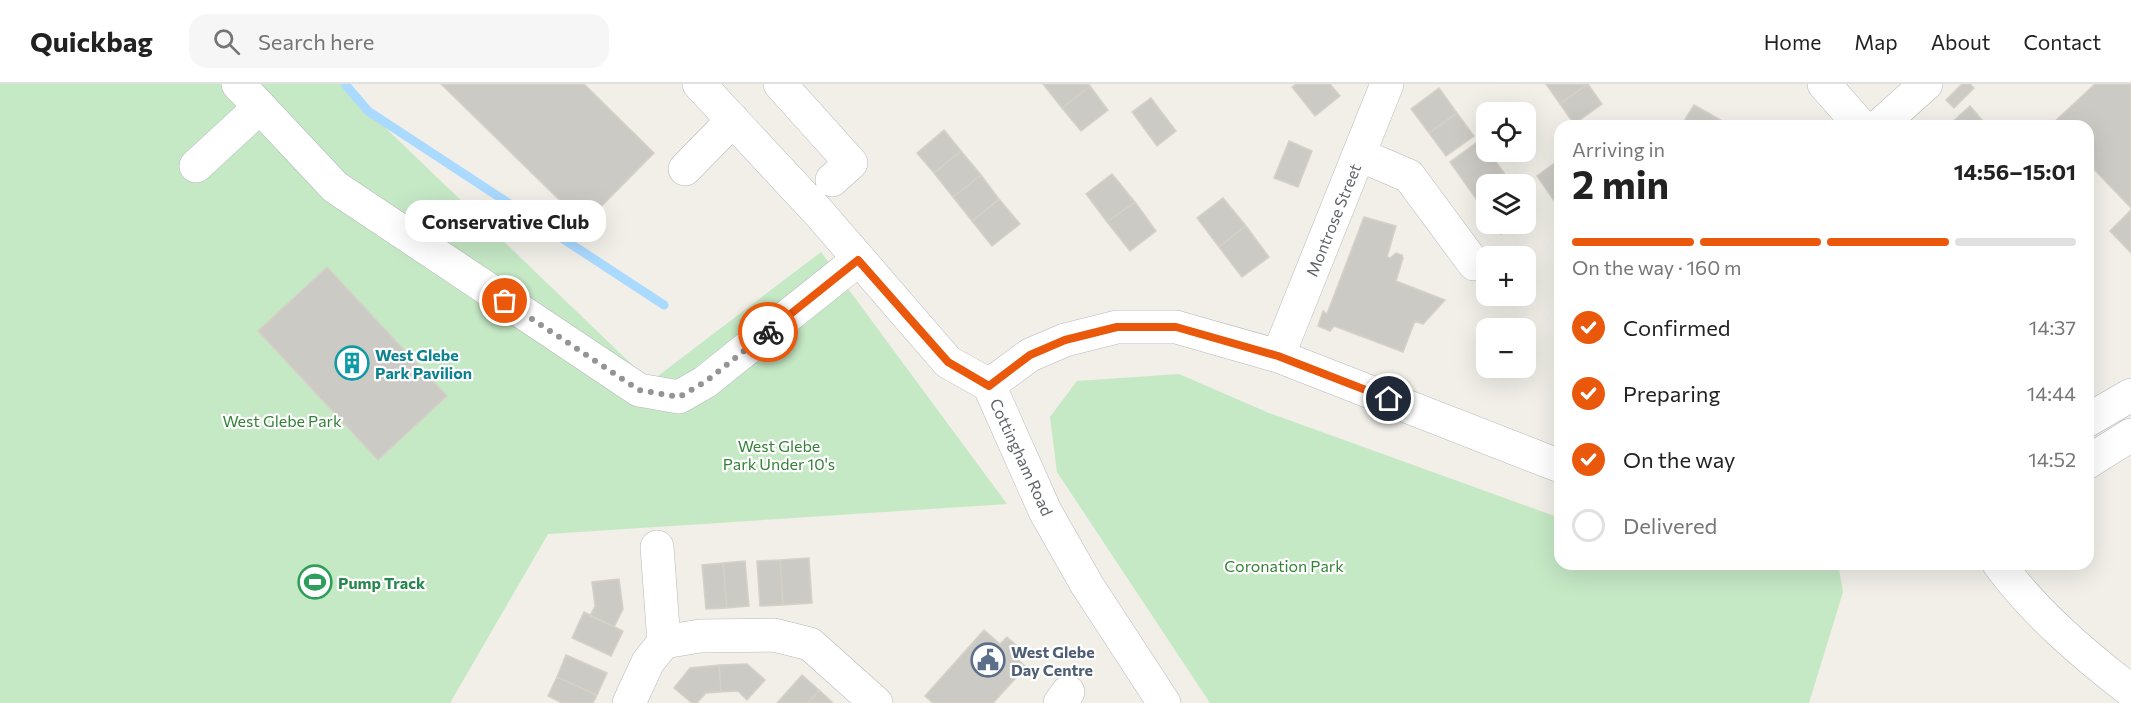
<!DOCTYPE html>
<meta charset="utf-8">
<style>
:root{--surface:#fff;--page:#f6f6f6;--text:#222;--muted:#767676;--line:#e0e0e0;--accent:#ea580c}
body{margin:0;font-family:Commissioner,sans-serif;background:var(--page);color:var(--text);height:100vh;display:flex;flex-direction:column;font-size:22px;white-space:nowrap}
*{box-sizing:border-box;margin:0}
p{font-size:20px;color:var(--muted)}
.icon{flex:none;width:33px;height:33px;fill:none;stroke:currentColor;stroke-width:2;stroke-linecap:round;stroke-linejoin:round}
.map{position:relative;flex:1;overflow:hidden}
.side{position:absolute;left:1554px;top:36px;width:540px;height:450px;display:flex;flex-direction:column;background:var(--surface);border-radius:18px;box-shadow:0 6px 24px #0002}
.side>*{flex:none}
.tools{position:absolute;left:1476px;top:18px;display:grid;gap:12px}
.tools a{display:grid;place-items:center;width:60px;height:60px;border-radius:12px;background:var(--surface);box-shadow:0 6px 24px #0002;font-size:30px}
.pin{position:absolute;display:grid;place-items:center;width:51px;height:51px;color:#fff;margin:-26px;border:3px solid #fff;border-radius:50%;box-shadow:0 2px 6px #0007}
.courier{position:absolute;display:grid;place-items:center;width:60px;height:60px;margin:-30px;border:4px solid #ea580c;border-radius:50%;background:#fff;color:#222;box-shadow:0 2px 8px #0007}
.bubble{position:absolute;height:42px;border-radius:18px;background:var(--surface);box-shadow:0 6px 24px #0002;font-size:20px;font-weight:700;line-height:42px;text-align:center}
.headline em{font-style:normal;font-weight:700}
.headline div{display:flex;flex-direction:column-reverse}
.headline{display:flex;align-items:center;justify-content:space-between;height:102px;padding:0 18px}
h1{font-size:39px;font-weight:700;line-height:45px}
.bar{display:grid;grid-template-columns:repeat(4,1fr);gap:9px 6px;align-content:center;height:72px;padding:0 18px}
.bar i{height:8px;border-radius:4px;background:var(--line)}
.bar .selected{background:var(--accent)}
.bar p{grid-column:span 4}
ol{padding:0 18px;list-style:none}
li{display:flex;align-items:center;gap:18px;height:66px}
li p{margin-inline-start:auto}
li .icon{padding:6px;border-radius:50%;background:var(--accent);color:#fff;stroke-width:4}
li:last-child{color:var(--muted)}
li i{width:33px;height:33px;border:3px solid var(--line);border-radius:50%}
header{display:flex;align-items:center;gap:36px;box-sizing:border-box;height:84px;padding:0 30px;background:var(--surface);border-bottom:2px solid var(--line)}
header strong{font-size:28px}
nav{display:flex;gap:33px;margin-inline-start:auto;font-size:21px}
.search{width:420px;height:54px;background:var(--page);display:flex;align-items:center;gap:15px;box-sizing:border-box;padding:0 21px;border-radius:18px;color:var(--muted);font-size:22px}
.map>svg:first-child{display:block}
.green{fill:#c5e8c5}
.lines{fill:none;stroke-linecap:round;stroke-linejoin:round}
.stream{stroke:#aadaff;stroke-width:9}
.building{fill:#cccac5;stroke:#d6d1c6;stroke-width:1.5}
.minor-casing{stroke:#b5b8bc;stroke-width:34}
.minor{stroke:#fff;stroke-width:33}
.done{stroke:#929495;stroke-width:6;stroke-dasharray:0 10.8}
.route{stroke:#ea580c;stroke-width:8}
.labels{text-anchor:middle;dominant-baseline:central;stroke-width:4.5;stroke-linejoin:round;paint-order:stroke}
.street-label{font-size:16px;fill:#5f6368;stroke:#fff}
.culture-label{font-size:16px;font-weight:bold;fill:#0d838f;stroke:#fff;text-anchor:start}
.park-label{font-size:16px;fill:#348238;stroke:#fff}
.leisure-label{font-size:16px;font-weight:bold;fill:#27864d;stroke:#fff;text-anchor:start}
.service-label{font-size:16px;font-weight:bold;fill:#4e5e75;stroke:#fff;text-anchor:start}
</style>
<header>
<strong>Quickbag</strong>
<div class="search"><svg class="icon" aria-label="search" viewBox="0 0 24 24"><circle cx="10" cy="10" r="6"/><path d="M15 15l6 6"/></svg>Search here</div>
<nav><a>Home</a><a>Map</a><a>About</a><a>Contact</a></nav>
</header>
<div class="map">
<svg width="2131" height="619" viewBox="0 0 2131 619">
<rect width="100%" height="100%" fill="#f1efe8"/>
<path class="green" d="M0 0H345L368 27 650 298 821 168 1007 420 548 450 450 619H0Z
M1179 290 1269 329 1560 434V480H1838L1843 508 1809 619H1210L1057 388 1050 333 1077 297Z"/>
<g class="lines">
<path class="stream" d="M345 0 368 27 664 221"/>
</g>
<path class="building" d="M441 0H584L654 69 584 140Z
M1043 0H1088L1090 2 1062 24Z
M1296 0H1330L1340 12 1315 32 1292 3Z
M1546 0H1588L1560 20Z
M1588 0 1602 20 1574 40 1560 20Z
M1962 0H1970L1974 4 1954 24 1946 16Z
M2095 0H2131V124L2088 79V42L2052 40Z
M1090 2 1108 26 1081 47 1062 24Z
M1439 4 1457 29 1429 49 1411 25Z
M1151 14 1176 47 1157 62 1132 28Z
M1694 21 1731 42H1681Z
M1970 22 1987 42H1948Z
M1457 29 1474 52 1446 72 1429 49Z
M944 46 961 67 934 89 917 69Z
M1480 56 1512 100H1486V129L1450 78Z
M1289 57 1312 67 1298 103 1274 94Z
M961 67 981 91 953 113 934 89Z
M1556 78 1560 84V119L1557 121 1537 92Z
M1112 90 1135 118 1107 138 1086 110Z
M981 91 999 115 972 137 953 113Z
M1223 114 1246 142 1219 163 1197 134Z
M999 115 1020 140 992 162 972 137Z
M1135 118 1156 147 1130 167 1107 138Z
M2131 126V169L2110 147Z
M1364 133 1396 142 1387 173 1390 174 1396 169 1402 171 1403 174 1396 197 1445 216 1423 240 1415 237 1403 268 1334 242 1330 247 1318 242 1323 227 1327 230Z
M1494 140H1516L1501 150Z
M1246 142 1269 173 1242 193 1219 163Z
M327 183 447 312 378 376 258 247Z
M809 474 812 519 783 521 780 476Z
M780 476 783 521 760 522 757 477Z
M745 477 749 522 727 524 723 479Z
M723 479 727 524 706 525 702 481Z
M619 495 623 525 614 543 590 532 595 522 592 498Z
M584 528 623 547 611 572 572 554Z
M984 546 1000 560 1007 553 1017 562 1011 569 1026 583 993 619H933L925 612Z
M566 571 607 589 597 611 557 593Z
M747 580 765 596 747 616 738 607 721 608 719 581Z
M719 581 721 608 706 609 697 619H692L674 604 690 584Z
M802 591 819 606 808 619H777Z
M557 593 597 611 593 619H562L548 612Z
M819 606 833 619H808Z"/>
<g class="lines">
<g class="minor-casing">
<path id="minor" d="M238 0 260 23
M699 0 820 130 948 278 989 301 1045 427 1087 501 1164 619
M780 0 851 79 832 96
M1824 0 1861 42
M1879 42 1926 0
M1360 71 1409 92 1474 180
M196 82 260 23 335 103 639 306 679 313 705 298 858 176
M685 85 733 36
M1278 272 1387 0
M989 301 1030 271 1065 256 1117 243H1176L1278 272 1560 382
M2088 336 2131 311
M2088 378 2131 351
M657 463 664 558
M1999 480C2035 529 2083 570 2131 607
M629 619 648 578 664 558 700 552 774 551 810 560 876 619
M1060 619 1068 608"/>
</g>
<use href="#minor" class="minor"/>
</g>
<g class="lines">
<path class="done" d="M505 217 639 306 679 313 705 298 768 248"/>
<path class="route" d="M768 248 858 176 948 278 989 302 1030 271 1065 256 1117 243H1176L1278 272 1389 315"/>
</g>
<defs>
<g id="building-ring" transform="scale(1.725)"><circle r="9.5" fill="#fff" stroke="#0f9aa8" stroke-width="1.5"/><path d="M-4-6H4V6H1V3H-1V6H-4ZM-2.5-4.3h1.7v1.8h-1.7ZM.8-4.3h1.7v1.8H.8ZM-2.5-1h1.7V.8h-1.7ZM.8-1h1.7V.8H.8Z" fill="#0f9aa8"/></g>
<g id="stadium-ring" transform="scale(1.725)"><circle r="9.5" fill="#fff" stroke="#2e9e5b" stroke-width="1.5"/><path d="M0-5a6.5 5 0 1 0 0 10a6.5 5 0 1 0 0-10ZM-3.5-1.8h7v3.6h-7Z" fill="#2e9e5b"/></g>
<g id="civic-ring" transform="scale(1.725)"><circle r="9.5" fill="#fff" stroke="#5c6f8a" stroke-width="1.5"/><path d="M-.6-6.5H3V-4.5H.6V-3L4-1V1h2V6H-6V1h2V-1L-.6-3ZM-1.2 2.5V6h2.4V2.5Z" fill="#5c6f8a"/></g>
</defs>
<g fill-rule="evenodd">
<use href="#building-ring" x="352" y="279"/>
<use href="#stadium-ring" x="315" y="498"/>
<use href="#civic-ring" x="988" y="576"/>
</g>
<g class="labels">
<g class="street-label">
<text transform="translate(1333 136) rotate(-68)">Montrose Street</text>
<text transform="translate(1022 373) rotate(65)">Cottingham Road</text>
</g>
<g class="culture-label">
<text x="375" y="270">West Glebe<tspan x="375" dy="18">Park Pavilion</tspan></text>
</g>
<g class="park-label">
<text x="282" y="336">West Glebe Park</text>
<text x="779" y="361">West Glebe<tspan x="779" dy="18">Park Under 10's</tspan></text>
<text x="1284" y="481">Coronation Park</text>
</g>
<g class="leisure-label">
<text x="338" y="498">Pump Track</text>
</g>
<g class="service-label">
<text x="1011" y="567">West Glebe<tspan x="1011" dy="18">Day Centre</tspan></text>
</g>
</g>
</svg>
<div class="tools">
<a><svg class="icon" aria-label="locate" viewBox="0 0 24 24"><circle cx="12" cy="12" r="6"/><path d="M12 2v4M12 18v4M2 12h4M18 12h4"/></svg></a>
<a><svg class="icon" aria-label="layers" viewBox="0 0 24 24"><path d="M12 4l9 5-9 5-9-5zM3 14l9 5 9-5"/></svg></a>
<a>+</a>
<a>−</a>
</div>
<div class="pin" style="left:505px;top:217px;background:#ea580c"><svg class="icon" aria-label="bag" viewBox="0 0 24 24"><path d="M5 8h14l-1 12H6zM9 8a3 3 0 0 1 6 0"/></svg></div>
<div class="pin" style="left:1389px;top:315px;background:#1f2937"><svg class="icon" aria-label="home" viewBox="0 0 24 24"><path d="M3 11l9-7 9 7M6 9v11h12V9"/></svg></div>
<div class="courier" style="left:768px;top:248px"><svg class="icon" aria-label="bike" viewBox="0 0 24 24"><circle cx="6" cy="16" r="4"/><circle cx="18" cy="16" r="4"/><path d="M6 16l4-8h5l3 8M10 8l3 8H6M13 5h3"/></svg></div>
<div class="bubble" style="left:405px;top:116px;width:201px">Conservative Club</div>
<section class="side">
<div class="headline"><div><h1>2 min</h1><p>Arriving in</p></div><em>14:56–15:01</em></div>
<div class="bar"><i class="selected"></i><i class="selected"></i><i class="selected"></i><i></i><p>On the way · 160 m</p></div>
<ol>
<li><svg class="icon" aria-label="check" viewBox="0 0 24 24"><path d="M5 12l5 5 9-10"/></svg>Confirmed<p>14:37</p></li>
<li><svg class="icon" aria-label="check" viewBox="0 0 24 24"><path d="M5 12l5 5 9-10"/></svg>Preparing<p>14:44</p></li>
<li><svg class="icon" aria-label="check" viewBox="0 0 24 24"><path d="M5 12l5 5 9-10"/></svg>On the way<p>14:52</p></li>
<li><i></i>Delivered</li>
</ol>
</section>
</div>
